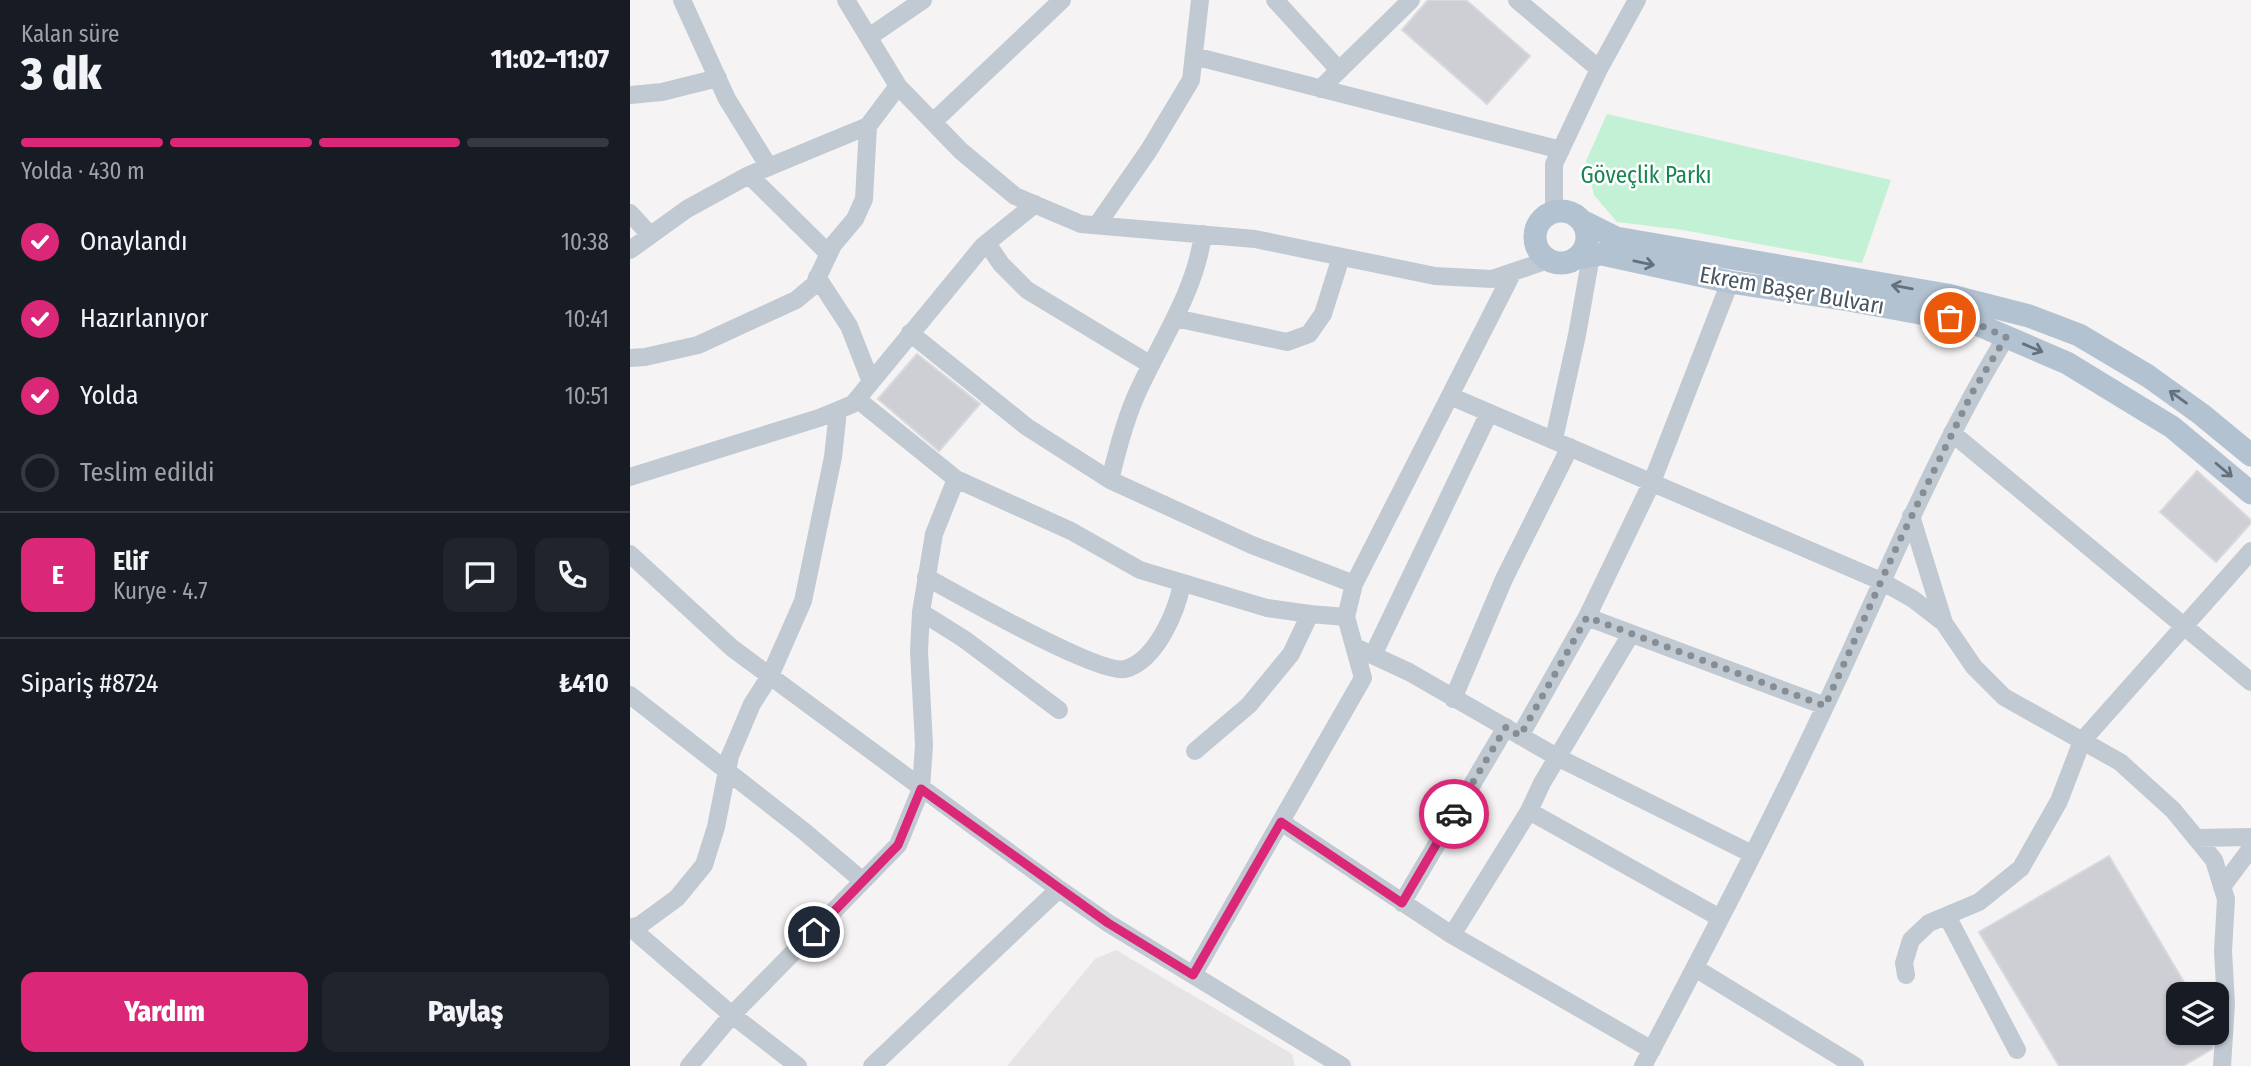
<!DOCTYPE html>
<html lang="tr">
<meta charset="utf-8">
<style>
:root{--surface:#171b24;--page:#20242c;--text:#f1f3f6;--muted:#9ea1a6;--line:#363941;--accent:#db2777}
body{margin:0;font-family:"Fira Sans Condensed",sans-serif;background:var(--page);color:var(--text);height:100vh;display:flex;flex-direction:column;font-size:26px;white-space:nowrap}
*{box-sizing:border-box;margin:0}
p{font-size:23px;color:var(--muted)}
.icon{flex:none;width:38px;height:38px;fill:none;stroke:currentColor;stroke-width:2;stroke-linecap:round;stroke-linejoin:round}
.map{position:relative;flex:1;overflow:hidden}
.details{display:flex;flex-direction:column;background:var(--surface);width:630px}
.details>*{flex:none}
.buttons{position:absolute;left:1536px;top:982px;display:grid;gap:14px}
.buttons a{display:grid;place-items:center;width:63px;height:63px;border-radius:14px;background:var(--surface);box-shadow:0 2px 5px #0004;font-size:35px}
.pin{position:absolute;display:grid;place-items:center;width:60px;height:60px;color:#fff;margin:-30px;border:4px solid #fff;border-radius:50%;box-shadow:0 2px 7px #0007}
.courier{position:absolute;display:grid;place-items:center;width:70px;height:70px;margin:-35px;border:5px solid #db2777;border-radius:50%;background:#fff;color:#222;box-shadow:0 2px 9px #0007}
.head em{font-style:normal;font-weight:800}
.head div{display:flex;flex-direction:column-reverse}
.head{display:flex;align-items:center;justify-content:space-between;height:119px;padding:0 21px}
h1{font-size:46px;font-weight:800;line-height:52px}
.bar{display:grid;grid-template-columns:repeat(4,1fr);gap:10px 7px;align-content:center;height:84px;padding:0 21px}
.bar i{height:9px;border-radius:5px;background:var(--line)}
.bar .on{background:var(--accent)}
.bar p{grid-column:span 4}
.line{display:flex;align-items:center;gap:18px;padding:0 21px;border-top:2px solid var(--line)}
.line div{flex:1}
.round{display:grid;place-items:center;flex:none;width:74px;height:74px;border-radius:14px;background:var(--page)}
ol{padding:0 21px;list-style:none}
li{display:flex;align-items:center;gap:21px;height:77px}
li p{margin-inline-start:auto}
li .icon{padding:7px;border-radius:50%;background:var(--accent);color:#fff;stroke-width:4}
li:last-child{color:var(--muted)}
li i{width:38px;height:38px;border:4px solid var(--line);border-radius:50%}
.primary-button{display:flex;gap:14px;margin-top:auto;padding:14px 21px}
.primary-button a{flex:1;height:80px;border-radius:14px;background:var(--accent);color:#fff;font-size:28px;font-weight:800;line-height:80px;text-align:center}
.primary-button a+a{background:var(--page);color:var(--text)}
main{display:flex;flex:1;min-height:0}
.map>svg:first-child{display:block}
.education{fill:#e6e4e5}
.green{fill:#c3f1d5}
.building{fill:#cdcfd5;stroke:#d7d9de;stroke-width:2}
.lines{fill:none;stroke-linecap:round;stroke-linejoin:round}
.minor{stroke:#c1cad2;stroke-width:18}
.major{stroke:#b3c2d1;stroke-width:23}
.oneway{stroke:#64717d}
.done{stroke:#868d94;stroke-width:7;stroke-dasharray:0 12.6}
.route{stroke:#db2777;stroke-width:9}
.labels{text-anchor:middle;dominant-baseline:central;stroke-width:5;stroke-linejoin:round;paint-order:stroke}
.park-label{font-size:23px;fill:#17864f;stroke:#fff}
.street-label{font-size:23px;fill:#4a5661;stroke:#fff}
</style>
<main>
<section class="details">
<div class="head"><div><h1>3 dk</h1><p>Kalan süre</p></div><em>11:02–11:07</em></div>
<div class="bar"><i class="on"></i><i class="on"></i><i class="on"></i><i></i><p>Yolda · 430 m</p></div>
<ol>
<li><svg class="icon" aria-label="check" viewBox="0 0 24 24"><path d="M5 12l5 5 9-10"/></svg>Onaylandı<p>10:38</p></li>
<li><svg class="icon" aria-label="check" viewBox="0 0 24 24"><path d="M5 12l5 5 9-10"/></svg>Hazırlanıyor<p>10:41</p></li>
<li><svg class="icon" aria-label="check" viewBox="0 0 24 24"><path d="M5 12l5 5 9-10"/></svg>Yolda<p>10:51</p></li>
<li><i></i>Teslim edildi</li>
</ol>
<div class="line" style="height:126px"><b class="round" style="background:var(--accent);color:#fff">E</b><div><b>Elif</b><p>Kurye · 4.7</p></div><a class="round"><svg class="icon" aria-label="chat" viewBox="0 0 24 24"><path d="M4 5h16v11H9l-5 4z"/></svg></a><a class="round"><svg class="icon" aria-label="phone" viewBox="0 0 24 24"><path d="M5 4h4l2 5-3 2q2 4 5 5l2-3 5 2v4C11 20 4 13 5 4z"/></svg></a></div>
<div class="line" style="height:91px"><div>Sipariş #8724</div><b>₺410</b></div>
<div class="primary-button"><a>Yardım</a><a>Paylaş</a></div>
</section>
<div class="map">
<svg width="1621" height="1066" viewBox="0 0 1621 1066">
<rect width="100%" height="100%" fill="#f5f3f3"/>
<path class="education" d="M486 950 662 1054 665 1066H377L465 959Z"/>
<path class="green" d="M977 114 1261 180 1232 263 1053 230 987 222 964 195 956 161Z"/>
<path class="building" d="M798 0H836L900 56 857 104 772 30Z
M287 354 350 404 309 451 248 399Z
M1567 471 1621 520V523L1586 562 1530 512Z
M1479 856 1561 994H1549V1032H1583L1582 1049 1553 1066H1429L1349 932Z"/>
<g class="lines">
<path class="minor" d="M52 0 97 99 139 167
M216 0 268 86 331 151 385 196 451 224 625 239 805 276 862 279 918 260
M645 0 709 70
M887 0 969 69
M239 37 293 0
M564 56 931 150
M690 89 781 0
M0 95 32 92 88 78
M303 122 432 0
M119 175 199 254
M924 211V164L969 69 1007 0
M0 213 20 235
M467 225 519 150 561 80 570 0
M357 243 371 264 397 290 521 365
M0 250 57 209 119 175 238 126 268 86
M187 277 219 326 241 382
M545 318 657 342 679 334 693 314 711 257
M280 333 397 427 480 480 622 545 724 584
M0 358 15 357 68 345 166 300 184 285 203 245 225 219 234 199 238 126
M820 396 1251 581 1283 599 1314 623
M227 399 326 479 441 531 510 570 637 608 680 614
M1322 433 1621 682
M924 439 947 335 961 256
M0 477 189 418 223 404 353 246 405 204
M480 480C487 452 494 424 505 398 529 343 565 294 573 234
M1281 516 1314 623 1344 667 1374 697 1490 762 1543 810 1584 860 1596 899 1593 951 1596 1004 1592 1066
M0 554 102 648 429 889 478 923 712 1066
M296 577C327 594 469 675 495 669 526 661 547 611 552 583
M291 612 334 639 429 710
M957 617 1195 706
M725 647 779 672 927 757 1122 854
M743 655 859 413
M0 695 175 832 233 881
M823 699 874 579 940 447
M890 736 957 617 1022 482 1100 282
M565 751 619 705 661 654 680 614 716 617
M899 811 1090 918
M651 822 822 935 1022 1050
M1566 838 1621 837
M1592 887 1621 848
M772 903 876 727
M1317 916 1387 1050
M0 928 10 925 47 898 74 865 86 827 100 756 122 704 140 676 173 601 203 457 208 411
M1 928 102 1015 168 1066
M822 935 899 811 912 783 1001 634
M1065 968 1225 1066
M563 975 733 678 716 617 724 584 883 272
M1276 975 1274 963 1281 940 1299 923 1349 902 1391 868 1429 801 1452 741 1621 551
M59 1066 102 1015 268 845 291 789 294 745 289 651 291 612 304 534 326 479
M242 1066 429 889
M1013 1066C1080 940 1146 813 1206 683 1260 566 1309 447 1376 337"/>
<path class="major" d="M905 237a26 26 0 1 1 52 0a26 26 0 1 1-52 0Z
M952 221 986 238 1317 295 1399 316 1449 335 1518 376 1571 414 1621 455
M947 258 972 254 1100 282 1219 300 1344 323 1437 363 1542 427 1621 493"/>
</g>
<defs><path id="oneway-shaft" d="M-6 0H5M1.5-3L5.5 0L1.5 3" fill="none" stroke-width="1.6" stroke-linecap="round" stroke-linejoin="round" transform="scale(1.75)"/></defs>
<g class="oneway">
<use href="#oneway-shaft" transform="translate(1014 263) rotate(12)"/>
<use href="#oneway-shaft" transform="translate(1272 287) rotate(-170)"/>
<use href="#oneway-shaft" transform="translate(1403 348) rotate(23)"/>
<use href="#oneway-shaft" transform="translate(1548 397) rotate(-144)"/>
<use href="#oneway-shaft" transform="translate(1594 470) rotate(40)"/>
</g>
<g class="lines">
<path class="done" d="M824 814 876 727 890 736 957 617 1195 706 1267 546 1342 393 1376 337 1345 323 1320 318"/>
<path class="route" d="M184 932 268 845 291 789 478 923 563 975 651 822 772 903 824 814"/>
</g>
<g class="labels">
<g class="park-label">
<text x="1016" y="175">Göveçlik Parkı</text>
</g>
<g class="street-label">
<text transform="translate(1162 290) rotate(10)">Ekrem Başer Bulvarı</text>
</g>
</g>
</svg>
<div class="buttons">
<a><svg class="icon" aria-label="layers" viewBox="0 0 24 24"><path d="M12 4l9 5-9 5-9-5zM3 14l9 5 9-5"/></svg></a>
</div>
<div class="pin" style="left:1320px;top:318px;background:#ea580c"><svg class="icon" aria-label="bag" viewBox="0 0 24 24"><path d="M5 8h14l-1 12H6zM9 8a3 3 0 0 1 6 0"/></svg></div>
<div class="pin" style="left:184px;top:932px;background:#1f2937"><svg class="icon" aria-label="home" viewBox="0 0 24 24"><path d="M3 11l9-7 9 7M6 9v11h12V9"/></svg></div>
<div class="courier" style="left:824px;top:814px"><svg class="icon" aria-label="car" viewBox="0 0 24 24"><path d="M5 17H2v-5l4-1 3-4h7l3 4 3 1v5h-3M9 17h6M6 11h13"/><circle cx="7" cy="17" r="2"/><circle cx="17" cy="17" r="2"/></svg></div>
</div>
</main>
